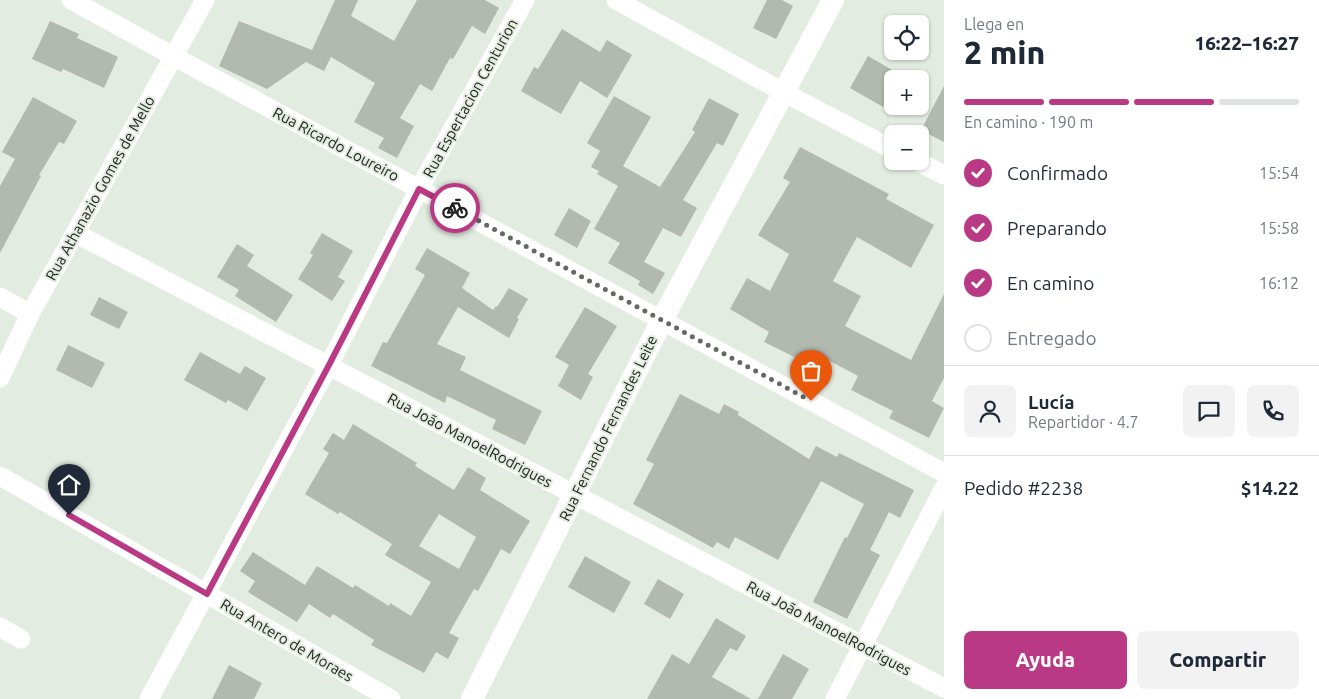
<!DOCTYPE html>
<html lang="es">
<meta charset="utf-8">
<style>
:root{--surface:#fff;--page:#f2f2f3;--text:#1f2937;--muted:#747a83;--line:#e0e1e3;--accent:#b93984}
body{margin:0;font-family:Ubuntu,sans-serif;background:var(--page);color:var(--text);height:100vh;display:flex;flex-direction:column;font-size:19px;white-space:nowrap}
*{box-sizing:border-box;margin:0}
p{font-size:16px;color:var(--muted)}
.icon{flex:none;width:28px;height:28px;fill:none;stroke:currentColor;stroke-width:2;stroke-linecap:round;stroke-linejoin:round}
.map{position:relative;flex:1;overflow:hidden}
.panel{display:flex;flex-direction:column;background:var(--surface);width:375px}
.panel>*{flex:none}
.buttons{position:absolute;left:884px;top:15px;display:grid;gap:10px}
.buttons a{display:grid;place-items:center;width:45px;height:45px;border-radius:8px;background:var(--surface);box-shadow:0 1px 4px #0004;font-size:25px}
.pin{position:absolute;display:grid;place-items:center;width:42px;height:42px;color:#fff;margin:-51px -21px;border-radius:50% 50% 50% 0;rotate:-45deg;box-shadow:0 0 5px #0007}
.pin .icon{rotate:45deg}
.courier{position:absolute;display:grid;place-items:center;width:50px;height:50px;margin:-25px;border:4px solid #b93984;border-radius:50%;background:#fff;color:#222;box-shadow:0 1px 6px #0007}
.head em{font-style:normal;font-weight:800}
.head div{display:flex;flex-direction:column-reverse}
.head{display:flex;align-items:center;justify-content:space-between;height:85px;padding:0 20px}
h1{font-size:32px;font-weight:800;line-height:38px}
.bar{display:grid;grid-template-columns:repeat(4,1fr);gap:8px 5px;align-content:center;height:60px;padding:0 20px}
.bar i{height:6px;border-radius:4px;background:var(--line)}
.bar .selected{background:var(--accent)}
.bar p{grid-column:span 4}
.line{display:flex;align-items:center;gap:12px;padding:0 20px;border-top:1px solid var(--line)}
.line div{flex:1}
.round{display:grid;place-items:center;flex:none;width:52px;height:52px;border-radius:8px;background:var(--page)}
ol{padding:0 20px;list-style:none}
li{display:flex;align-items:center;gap:15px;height:55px}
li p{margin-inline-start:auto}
li .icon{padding:5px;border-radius:50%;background:var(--accent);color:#fff;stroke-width:4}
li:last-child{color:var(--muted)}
li i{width:28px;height:28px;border:2px solid var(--line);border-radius:50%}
.action{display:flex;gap:10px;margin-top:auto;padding:10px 20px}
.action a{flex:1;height:58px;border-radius:8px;background:var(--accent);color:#fff;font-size:20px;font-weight:800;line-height:58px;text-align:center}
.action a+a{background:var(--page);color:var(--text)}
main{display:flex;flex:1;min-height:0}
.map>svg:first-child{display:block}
.building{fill:#b2baaf;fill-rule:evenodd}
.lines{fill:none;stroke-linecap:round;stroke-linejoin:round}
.minor{stroke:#fff;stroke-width:19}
.tertiary{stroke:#fff;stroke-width:22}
.done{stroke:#646963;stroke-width:5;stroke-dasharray:0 9}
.route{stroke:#b93984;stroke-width:6}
.labels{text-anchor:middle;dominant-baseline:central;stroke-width:4;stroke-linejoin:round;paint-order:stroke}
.street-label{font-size:15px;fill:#20231f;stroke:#e3ece0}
</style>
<main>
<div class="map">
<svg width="944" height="699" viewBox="0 0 944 699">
<rect width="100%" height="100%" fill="#e3ece0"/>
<path class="building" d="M335 0H358L351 16 394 41 417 0H485L499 8 485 34 472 26 453 59 450 58 432 91 420 84 400 118 414 126 397 158 378 148 384 138 354 122 375 83 331 57 324 71 306 62 267 89 219 66 239 21 312 50Z
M767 0H782L793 6 776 39 753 28Z
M50 21 79 34 77 38 118 57 104 88 63 69 61 72 32 59Z
M562 29 600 52 607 40 632 55 607 98 580 81 561 114 521 91 534 67 538 69Z
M868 56 901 75 899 79H892V89L883 107 850 88Z
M944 86V142L921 130Z
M614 96 651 117 623 166 660 187 695 132 692 130 709 98 739 114 723 146 717 143 683 200 697 208 681 237 663 228 644 262 665 273 653 294 638 285 640 281 608 263 620 243 594 229 618 186 597 174 599 171 591 167 600 151 587 143Z
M33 97 77 121 64 144 59 142 39 175 41 176 0 253V186L15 159 2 152Z
M800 147 889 194 886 199 934 225 911 268 857 237 833 281 861 296 845 326 911 360 944 294V378L932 401 944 408 929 438 889 418 893 411 851 390 858 376 828 360 823 371 764 342 769 332 730 309 747 278 770 291 789 254 758 235 790 182 783 178Z
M569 208 591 221 577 248 554 235Z
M322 233 353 251 338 277 345 281 332 301 298 279 313 255 310 253Z
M237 244 254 255 247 266 293 295 276 322 235 296 239 290 217 277Z
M427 248 470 273 462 288 493 310 496 306 497 307 509 288 528 299 517 318 519 319 509 338 458 307 437 344 466 357 460 370 542 411 525 445 492 429 496 420 447 396 445 403 371 366 383 342 387 343 425 275 415 269Z
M99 297 128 312 119 329 90 315Z
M585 307 617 326 588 374 593 377 581 400 558 386 569 365 555 357Z
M68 345 105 363 92 388 56 370Z
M200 352 240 374 245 366 266 378 247 411 228 400 226 403 184 380Z
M680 394 719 414 724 404 739 412 738 415 809 459 816 446 837 457 839 453 914 490 900 518 889 512 870 550 880 555 847 619 813 602 845 537 847 538 864 504 821 481 778 560 735 537 729 549 717 542 713 548 633 504 654 464 646 460Z
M353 424 417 463 415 466 454 490 468 467 486 478 480 490 530 521 510 554 501 549 478 591 474 589 449 633 459 638 448 659 436 652 424 673 371 645 374 640 333 614 330 618 309 604 297 622 248 592 255 581 240 571 253 552 305 585 317 566 353 588 355 585 389 606 390 603 411 616 431 582 385 555 392 544 340 512 338 514 305 494 329 453 323 449 333 433 344 440ZM439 514 476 537 459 569 419 546Z
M585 556 631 582 614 613 568 587Z
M658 579 684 594 670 619 644 604Z
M716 618 746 636 737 651 730 648 712 677 751 699H647L672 654 689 664Z
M783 654 809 669 792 699H758Z
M229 665 262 683 254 699H212Z"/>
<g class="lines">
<path class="minor" d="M71 0 173 56 944 473
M616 0 783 92 892 149
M917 161 944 175
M75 233 944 688
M0 297 30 314
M0 378 30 314 205 0
M0 476 391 699
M0 627 21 639
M149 699 329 365 419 189 525 0
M835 699 944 488"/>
<path class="tertiary" d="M472 699 662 320 833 0"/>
</g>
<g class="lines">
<path class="done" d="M455 208 811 401"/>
<path class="route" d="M69 515 207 594 329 365 419 189 455 208"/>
</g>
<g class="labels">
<g class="street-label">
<text transform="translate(470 98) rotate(-61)">Rua Espertacion Centurion</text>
<text transform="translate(336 144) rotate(28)">Rua Ricardo Loureiro</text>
<text transform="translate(100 188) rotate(-61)">Rua Athanazio Gomes de Mello</text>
<text transform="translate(608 428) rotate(-64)">Rua Fernando Fernandes Leite</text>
<text transform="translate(470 440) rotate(28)">Rua João ManoelRodrigues</text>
<text transform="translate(829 628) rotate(28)">Rua João ManoelRodrigues</text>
<text transform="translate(287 640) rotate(30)">Rua Antero de Moraes</text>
</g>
</g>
</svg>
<div class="buttons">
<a><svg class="icon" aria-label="locate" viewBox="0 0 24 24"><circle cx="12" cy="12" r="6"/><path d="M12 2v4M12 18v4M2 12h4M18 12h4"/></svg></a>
<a>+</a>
<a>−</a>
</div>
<div class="pin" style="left:811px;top:401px;background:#ea580c"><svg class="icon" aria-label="bag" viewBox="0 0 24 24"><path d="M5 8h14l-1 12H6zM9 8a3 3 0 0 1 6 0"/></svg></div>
<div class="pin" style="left:69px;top:515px;background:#1f2937"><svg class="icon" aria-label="home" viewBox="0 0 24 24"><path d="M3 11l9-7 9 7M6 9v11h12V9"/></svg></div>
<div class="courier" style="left:455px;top:208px"><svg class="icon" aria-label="bike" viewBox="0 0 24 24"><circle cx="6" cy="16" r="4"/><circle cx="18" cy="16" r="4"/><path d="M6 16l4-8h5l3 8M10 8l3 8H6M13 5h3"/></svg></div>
</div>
<section class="panel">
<div class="head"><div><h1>2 min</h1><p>Llega en</p></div><em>16:22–16:27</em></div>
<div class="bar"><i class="selected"></i><i class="selected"></i><i class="selected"></i><i></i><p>En camino · 190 m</p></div>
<ol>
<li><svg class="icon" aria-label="check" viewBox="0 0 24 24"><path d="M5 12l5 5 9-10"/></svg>Confirmado<p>15:54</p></li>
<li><svg class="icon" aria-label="check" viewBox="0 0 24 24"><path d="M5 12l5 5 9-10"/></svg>Preparando<p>15:58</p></li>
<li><svg class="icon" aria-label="check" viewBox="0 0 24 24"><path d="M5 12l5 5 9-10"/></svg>En camino<p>16:12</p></li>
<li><i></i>Entregado</li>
</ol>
<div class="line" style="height:90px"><a class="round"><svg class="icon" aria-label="person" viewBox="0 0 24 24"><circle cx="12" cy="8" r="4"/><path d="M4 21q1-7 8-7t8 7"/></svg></a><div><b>Lucía</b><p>Repartidor · 4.7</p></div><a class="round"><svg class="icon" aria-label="chat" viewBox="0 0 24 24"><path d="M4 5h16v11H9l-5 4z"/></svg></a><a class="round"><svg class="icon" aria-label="phone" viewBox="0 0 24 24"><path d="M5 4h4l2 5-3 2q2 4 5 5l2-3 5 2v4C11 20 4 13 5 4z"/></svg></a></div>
<div class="line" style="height:65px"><div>Pedido #2238</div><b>$14.22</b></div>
<div class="action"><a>Ayuda</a><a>Compartir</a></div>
</section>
</main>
